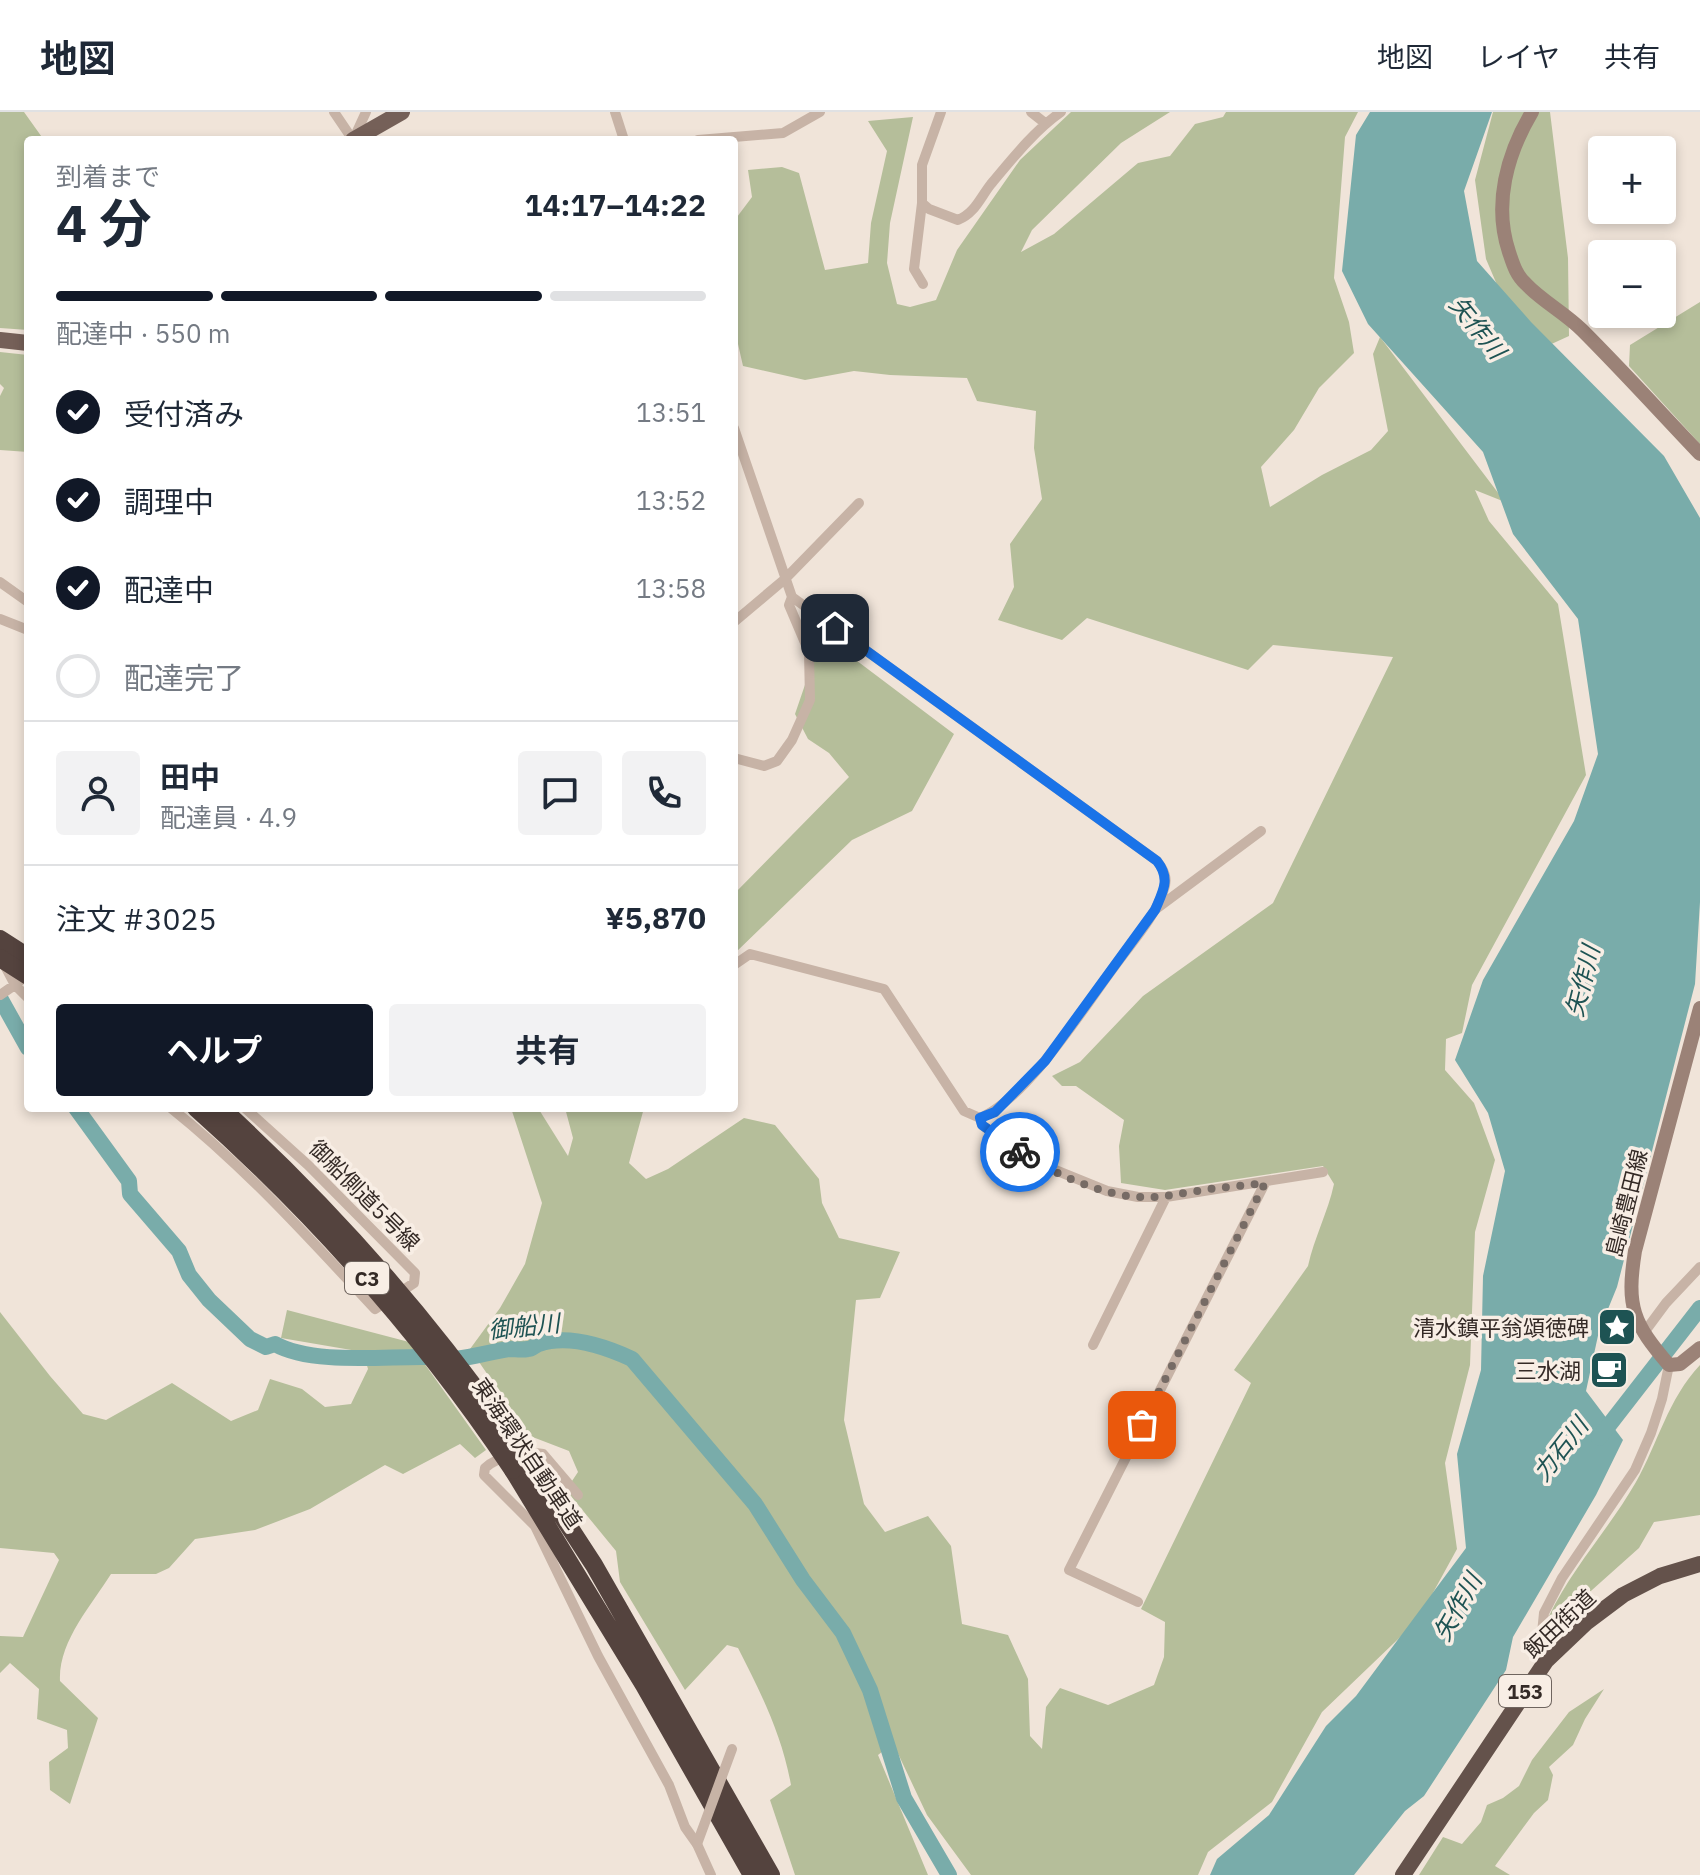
<!DOCTYPE html>
<html lang="ja">
<meta charset="utf-8">
<style>
:root{--surface:#fff;--page:#f2f2f3;--text:#1f2937;--muted:#747a83;--line:#e0e1e3;--accent:#111827}
body{margin:0;font-family:"IBM Plex Sans","Noto Sans JP",sans-serif;background:var(--page);color:var(--text);height:100vh;display:flex;flex-direction:column;font-size:30px;white-space:nowrap}
*{box-sizing:border-box;margin:0}
p{font-size:26px;color:var(--muted)}
.icon{flex:none;width:44px;height:44px;fill:none;stroke:currentColor;stroke-width:2;stroke-linecap:round;stroke-linejoin:round}
.map{position:relative;flex:1;overflow:hidden}
.sheet{position:absolute;left:24px;top:24px;width:714px;height:976px;display:flex;flex-direction:column;background:var(--surface);border-radius:8px;box-shadow:0 4px 12px #0003}
.sheet>*{flex:none}
.controls{position:absolute;left:1588px;top:24px;display:grid;gap:16px}
.controls a{display:grid;place-items:center;width:88px;height:88px;border-radius:8px;background:var(--surface);box-shadow:0 4px 12px #0003;font-size:40px}
.pin{position:absolute;display:grid;place-items:center;width:68px;height:68px;color:#fff;margin:-34px;border-radius:16px;box-shadow:0 4px 12px #0006}
.courier{position:absolute;display:grid;place-items:center;width:80px;height:80px;margin:-40px;border:6px solid #1a73e8;border-radius:50%;background:#fff;color:#222;box-shadow:0 2px 10px #0007}
.summary em{font-style:normal;font-weight:700}
.summary div{display:flex;flex-direction:column-reverse}
.summary{display:flex;align-items:center;justify-content:space-between;height:136px;padding:0 32px}
h1{font-size:52px;font-weight:700;line-height:60px}
.bar{display:grid;grid-template-columns:repeat(4,1fr);gap:12px 8px;align-content:center;height:96px;padding:0 32px}
.bar i{height:10px;border-radius:6px;background:var(--line)}
.bar .active{background:var(--accent)}
.bar p{grid-column:span 4}
.line{display:flex;align-items:center;gap:20px;padding:0 32px;border-top:2px solid var(--line)}
.line div{flex:1}
.round{display:grid;place-items:center;flex:none;width:84px;height:84px;border-radius:8px;background:var(--page)}
ol{padding:0 32px;list-style:none}
li{display:flex;align-items:center;gap:24px;height:88px}
li p{margin-inline-start:auto}
li .icon{padding:8px;border-radius:50%;background:var(--accent);color:#fff;stroke-width:4}
li:last-child{color:var(--muted)}
li i{width:44px;height:44px;border:4px solid var(--line);border-radius:50%}
.primary-button{display:flex;gap:16px;margin-top:auto;padding:16px 32px}
.primary-button a{flex:1;height:92px;border-radius:8px;background:var(--accent);color:#fff;font-size:32px;font-weight:700;line-height:92px;text-align:center}
.primary-button a+a{background:var(--page);color:var(--text)}
header{display:flex;align-items:center;gap:48px;box-sizing:border-box;height:112px;padding:0 40px;background:var(--surface);border-bottom:2px solid var(--line)}
header strong{font-size:38px}
nav{display:flex;gap:44px;margin-inline-start:auto;font-size:28px}
.map>svg:first-child{display:block}
.green{fill:#b5be9a}
.water{fill:#79acaa}
.lines{fill:none;stroke-linecap:round;stroke-linejoin:round}
.river{stroke:#79acaa;stroke-width:16}
.minor{stroke:#c7b3a6;stroke-width:10}
.secondary{stroke:#9b8277;stroke-width:14}
.primary{stroke:#756058;stroke-width:16}
.trunk{stroke:#64524b;stroke-width:16}
.motorway{stroke:#54433e;stroke-width:18}
.minor-bridge{stroke:#c7b3a6;stroke-width:10}
.motorway-bridge{stroke:#54433e;stroke-width:18}
.done{stroke:#766b65;stroke-width:8;stroke-dasharray:0 14.4}
.route{stroke:#1a73e8;stroke-width:10}
.labels{text-anchor:middle;dominant-baseline:central;stroke-width:7;stroke-linejoin:round;paint-order:stroke}
.shield{fill:#f8eee5;stroke:#6f655f;stroke-width:2}
.shield-label{font-size:20px;font-weight:bold;fill:#342a26}
.street-label{font-size:22px;fill:#342a26;stroke:#f8eee5}
.poi-label{font-size:22px;fill:#342a26;stroke:#f8eee5;text-anchor:end}
.water-label{font-size:24px;font-style:italic;fill:#1e5353;stroke:#f8eee5}
</style>
<header>
<strong>地図</strong>
<nav><a>地図</a><a>レイヤ</a><a>共有</a></nav>
</header>
<div class="map">
<svg width="1700" height="1763" viewBox="0 0 1700 1763">
<rect width="100%" height="100%" fill="#f0e4d9"/>
<path class="green" d="M0 0H24L44 28H28V218L0 216Z
M1071 0H1170L1121 31 1032 118 1021 140 1054 122 1138 51 1170 44 1195 12 1223 5 1226 0H1358L1345 25 1334 166 1349 210 1354 241 1319 276 1294 318 1261 355 1270 395 1322 363 1371 338 1388 319 1373 242 1380 225 1505 390 1475 378 1489 409 1558 492 1586 663 1472 873 1462 921 1446 927 1445 958 1474 991 1495 1048 1475 1120 1470 1253 1445 1351 1457 1437 1418 1508 1322 1600 1272 1690 1208 1740 1198 1763H971L927 1703 893 1631 878 1643 928 1763H795L770 1688 791 1673C782 1623 761 1581 738 1536L727 1533 685 1578 620 1470 616 1439 566 1378 578 1360 569 1339 530 1324 470 1237 500 1196 525 1152 542 1091 511 996H538L568 1044 573 1026 565 996H644L629 1051 646 1067 668 1057 744 1006 775 1013 819 1067 822 1091 839 1126 900 1140 880 1186 856 1188 844 1308 864 1392 885 1420 928 1404 951 1434 962 1512 1008 1523 1028 1567 1030 1624 1042 1637 1046 1595 1060 1576 1108 1593 1154 1573 1164 1545 1165 1510 1141 1497 1251 1271 1234 1258 1308 1154C1314 1126 1328 1100 1334 1072L1323 1054 1165 1078 1121 1071 1119 1034 1124 1008 1076 974H1062L1052 964 1080 950 1143 884 1273 791 1393 545 1273 533 1248 558 1087 506 1062 528 998 508 1014 475 1010 432 1042 387 1034 336 1036 299 977 289 967 266 890 263 854 259 805 268 743 254 738 232 734 230V109L752 85 748 58 782 55 799 61 825 158 868 151 871 111 887 39 868 9 913 5 890 111 887 151 897 192 910 195 936 188 957 138 1020 48Z
M1493 0H1550L1568 146 1569 224 1534 240 1515 215 1486 147 1475 68Z
M1700 190V332L1629 254 1630 233Z
M0 240 28 243V340L0 338V284L4 276 0 272Z
M820 521 954 622 912 699 852 728 734 842V782L849 665 829 641 808 627 795 602 820 529Z
M287 1198 409 1230 486 1338 475 1346 460 1332 403 1362 385 1353 310 1397 255 1418 195 1427 169 1456 156 1462H111C91 1494 58 1530 60 1569L98 1606 70 1692 50 1678 49 1650 68 1636 67 1618 37 1607 39 1577 10 1551 0 1561V1524L23 1525 59 1448 54 1441 0 1436V1200L50 1264 83 1302 106 1308 172 1271 231 1309 258 1298 270 1267 302 1277 325 1295 351 1292 368 1257 363 1240 281 1226Z
M1700 1253V1403L1654 1410 1639 1436 1573 1495 1563 1513 1555 1516 1549 1504C1572 1456 1609 1417 1636 1370 1658 1331 1668 1287 1700 1253Z
M1604 1577 1585 1607 1573 1633 1549 1655 1553 1663 1548 1688 1534 1701 1495 1754 1510 1763H1419L1443 1725 1462 1732 1481 1710 1487 1693 1503 1686 1519 1674 1532 1648 1569 1600Z"/>
<path class="water" d="M1370 0H1492L1464 79 1477 149 1531 210 1664 344 1700 406V790L1695 872 1617 1175 1599 1219 1586 1279 1623 1328 1596 1383 1513 1525 1506 1558 1424 1684 1405 1699 1354 1763H1210L1217 1747 1269 1703 1326 1614 1356 1584 1466 1436 1457 1342 1481 1258 1483 1164 1505 1059 1488 1001 1455 948 1483 868 1574 709 1598 642 1578 507 1513 422 1483 340 1368 212 1342 159 1356 23Z"/>
<g class="lines">
<path class="river" d="M0 886 28 936
M76 996 129 1069 130 1082 179 1139 189 1163 209 1188 250 1227 266 1235 275 1232C312 1253 385 1244 428 1245 456 1252 481 1241 509 1237 515 1237 522 1238 528 1237 532 1237 535 1233 539 1232 568 1222 606 1235 632 1247L755 1392 803 1468 843 1521 870 1578 904 1686 949 1763
M1599 1326 1700 1196"/>
<path class="minor" d="M334 0 353 28
M615 0 624 28
M941 0 922 53V91L929 97 958 108C975 101 980 86 991 72 1012 47 1034 19 1061 0
M1031 0 1045 11
M354 26 366 0
M698 28 783 21 820 0
M922 91 914 157 923 172
M734 316 792 485 789 493 809 540 810 588 792 628 777 649 764 654 734 646
M0 470 28 490
M0 507 28 518
M734 510 785 467 859 391
M1156 797 1261 719
M4 852 15 873 28 886
M734 853 750 842 884 877 964 999 980 1006C1028 985 1082 898 1114 855 1131 831 1155 806 1164 777 1168 766 1164 758 1157 749L792 485
M0 883 19 870
M171 996C246 1056 310 1127 375 1197L414 1171 415 1161 308 1053 245 996
M980 1006 982 1013 1033 1049 1107 1079 1138 1085H1166L1323 1060
M1643 1222 1666 1191 1700 1155
M1093 1233 1166 1085
M578 1383 543 1342C526 1339 497 1344 485 1356L484 1363 535 1414 598 1544 669 1673 685 1715 697 1732 711 1763
M1138 1490 1069 1458 1265 1071
M1546 1549 1542 1521 1544 1501 1562 1466 1635 1358 1651 1321 1662 1287 1669 1253"/>
<path class="secondary" d="M1532 0C1507 42 1493 92 1509 140 1513 152 1516 163 1526 172 1542 189 1565 201 1582 218 1623 259 1661 301 1700 342
M1700 896 1635 1139C1626 1195 1633 1211 1669 1253L1680 1252 1700 1236"/>
<path class="primary" d="M353 28 402 0
M0 228 28 231"/>
<path class="trunk" d="M1403 1763 1546 1549 1587 1510 1623 1483 1660 1464 1700 1452"/>
<path class="motorway" d="M0 827 28 845
M527 1350 594 1453 771 1763
M513 1358 644 1573 752 1763"/>
<path class="minor-bridge" d="M697 1732 732 1637"/>
<path class="motorway-bridge" d="M0 846 28 864
M196 996C317 1104 423 1223 513 1358
M221 996C337 1102 440 1219 527 1350"/>
</g>
<g class="lines">
<path class="done" d="M1020 1040C1049 1060 1106 1085 1141 1085 1161 1086 1178 1082 1197 1079 1220 1075 1243 1074 1265 1071L1142 1313"/>
<path class="route" d="M835 516 1157 749C1171 767 1163 779 1155 798L1045 949 995 1000 980 1006 982 1013 1020 1040"/>
</g>
<defs>
<g id="sight-square" transform="scale(2)"><rect x="-9" y="-9" width="18" height="18" rx="4" fill="#1e5353" stroke="#f8eee5"/><path d="M0-6L1.8-2.2L6-1.7L2.9 1.2L3.7 5.4L0 3.3L-3.7 5.4L-2.9 1.2L-6-1.7L-1.8-2.2Z" fill="#fff"/></g>
<g id="cafe-square" transform="scale(2)"><rect x="-9" y="-9" width="18" height="18" rx="4" fill="#1e5353" stroke="#f8eee5"/><path d="M-5.5-4.5H6V0H3Q3 3.5 0 3.5H-2.5Q-5.5 3.5-5.5 0ZM3-3.2v2h1.7v-2ZM-6 4.5H4V6H-6Z" fill="#fff"/></g>
</defs>
<g fill-rule="evenodd">
<use href="#sight-square" x="1617" y="1215"/>
<use href="#cafe-square" x="1609" y="1258"/>
</g>
<g class="labels">
<g class="shield">
<rect x="345" y="1150" width="44" height="32" rx="6"/>
<rect x="1499" y="1563" width="52" height="32" rx="6"/>
</g>
<g class="shield-label">
<text x="367" y="1166">C3</text>
<text x="1525" y="1579">153</text>
</g>
<g class="street-label">
<text transform="translate(365 1083) rotate(45)">御船側道5号線</text>
<text transform="translate(1626 1091) rotate(-76)">島崎豊田線</text>
<text transform="translate(528 1341) rotate(56)">東海環状自動車道</text>
<text transform="translate(1559 1511) rotate(-43)">飯田街道</text>
</g>
<g class="poi-label">
<text x="1589" y="1215">清水鎮平翁頌徳碑</text>
<text x="1581" y="1258">三水湖</text>
</g>
<g class="water-label">
<text transform="translate(1478 215) rotate(51)">矢作川</text>
<text transform="translate(1582 869) rotate(-76)">矢作川</text>
<text transform="translate(524 1214) rotate(-6)">御船川</text>
<text transform="translate(1560 1337) rotate(-52)">力石川</text>
<text transform="translate(1457 1495) rotate(-61)">矢作川</text>
</g>
</g>
</svg>
<div class="controls">
<a>+</a>
<a>−</a>
</div>
<div class="pin" style="left:1142px;top:1313px;background:#ea580c"><svg class="icon" aria-label="bag" viewBox="0 0 24 24"><path d="M5 8h14l-1 12H6zM9 8a3 3 0 0 1 6 0"/></svg></div>
<div class="pin" style="left:835px;top:516px;background:#1f2937"><svg class="icon" aria-label="home" viewBox="0 0 24 24"><path d="M3 11l9-7 9 7M6 9v11h12V9"/></svg></div>
<div class="courier" style="left:1020px;top:1040px"><svg class="icon" aria-label="bike" viewBox="0 0 24 24"><circle cx="6" cy="16" r="4"/><circle cx="18" cy="16" r="4"/><path d="M6 16l4-8h5l3 8M10 8l3 8H6M13 5h3"/></svg></div>
<section class="sheet">
<div class="summary"><div><h1>4 分</h1><p>到着まで</p></div><em>14:17–14:22</em></div>
<div class="bar"><i class="active"></i><i class="active"></i><i class="active"></i><i></i><p>配達中 · 550 m</p></div>
<ol>
<li><svg class="icon" aria-label="check" viewBox="0 0 24 24"><path d="M5 12l5 5 9-10"/></svg>受付済み<p>13:51</p></li>
<li><svg class="icon" aria-label="check" viewBox="0 0 24 24"><path d="M5 12l5 5 9-10"/></svg>調理中<p>13:52</p></li>
<li><svg class="icon" aria-label="check" viewBox="0 0 24 24"><path d="M5 12l5 5 9-10"/></svg>配達中<p>13:58</p></li>
<li><i></i>配達完了</li>
</ol>
<div class="line" style="height:144px"><a class="round"><svg class="icon" aria-label="person" viewBox="0 0 24 24"><circle cx="12" cy="8" r="4"/><path d="M4 21q1-7 8-7t8 7"/></svg></a><div><b>田中</b><p>配達員 · 4.9</p></div><a class="round"><svg class="icon" aria-label="chat" viewBox="0 0 24 24"><path d="M4 5h16v11H9l-5 4z"/></svg></a><a class="round"><svg class="icon" aria-label="phone" viewBox="0 0 24 24"><path d="M5 4h4l2 5-3 2q2 4 5 5l2-3 5 2v4C11 20 4 13 5 4z"/></svg></a></div>
<div class="line" style="height:104px"><div>注文 #3025</div><b>¥5,870</b></div>
<div class="primary-button"><a>ヘルプ</a><a>共有</a></div>
</section>
</div>
